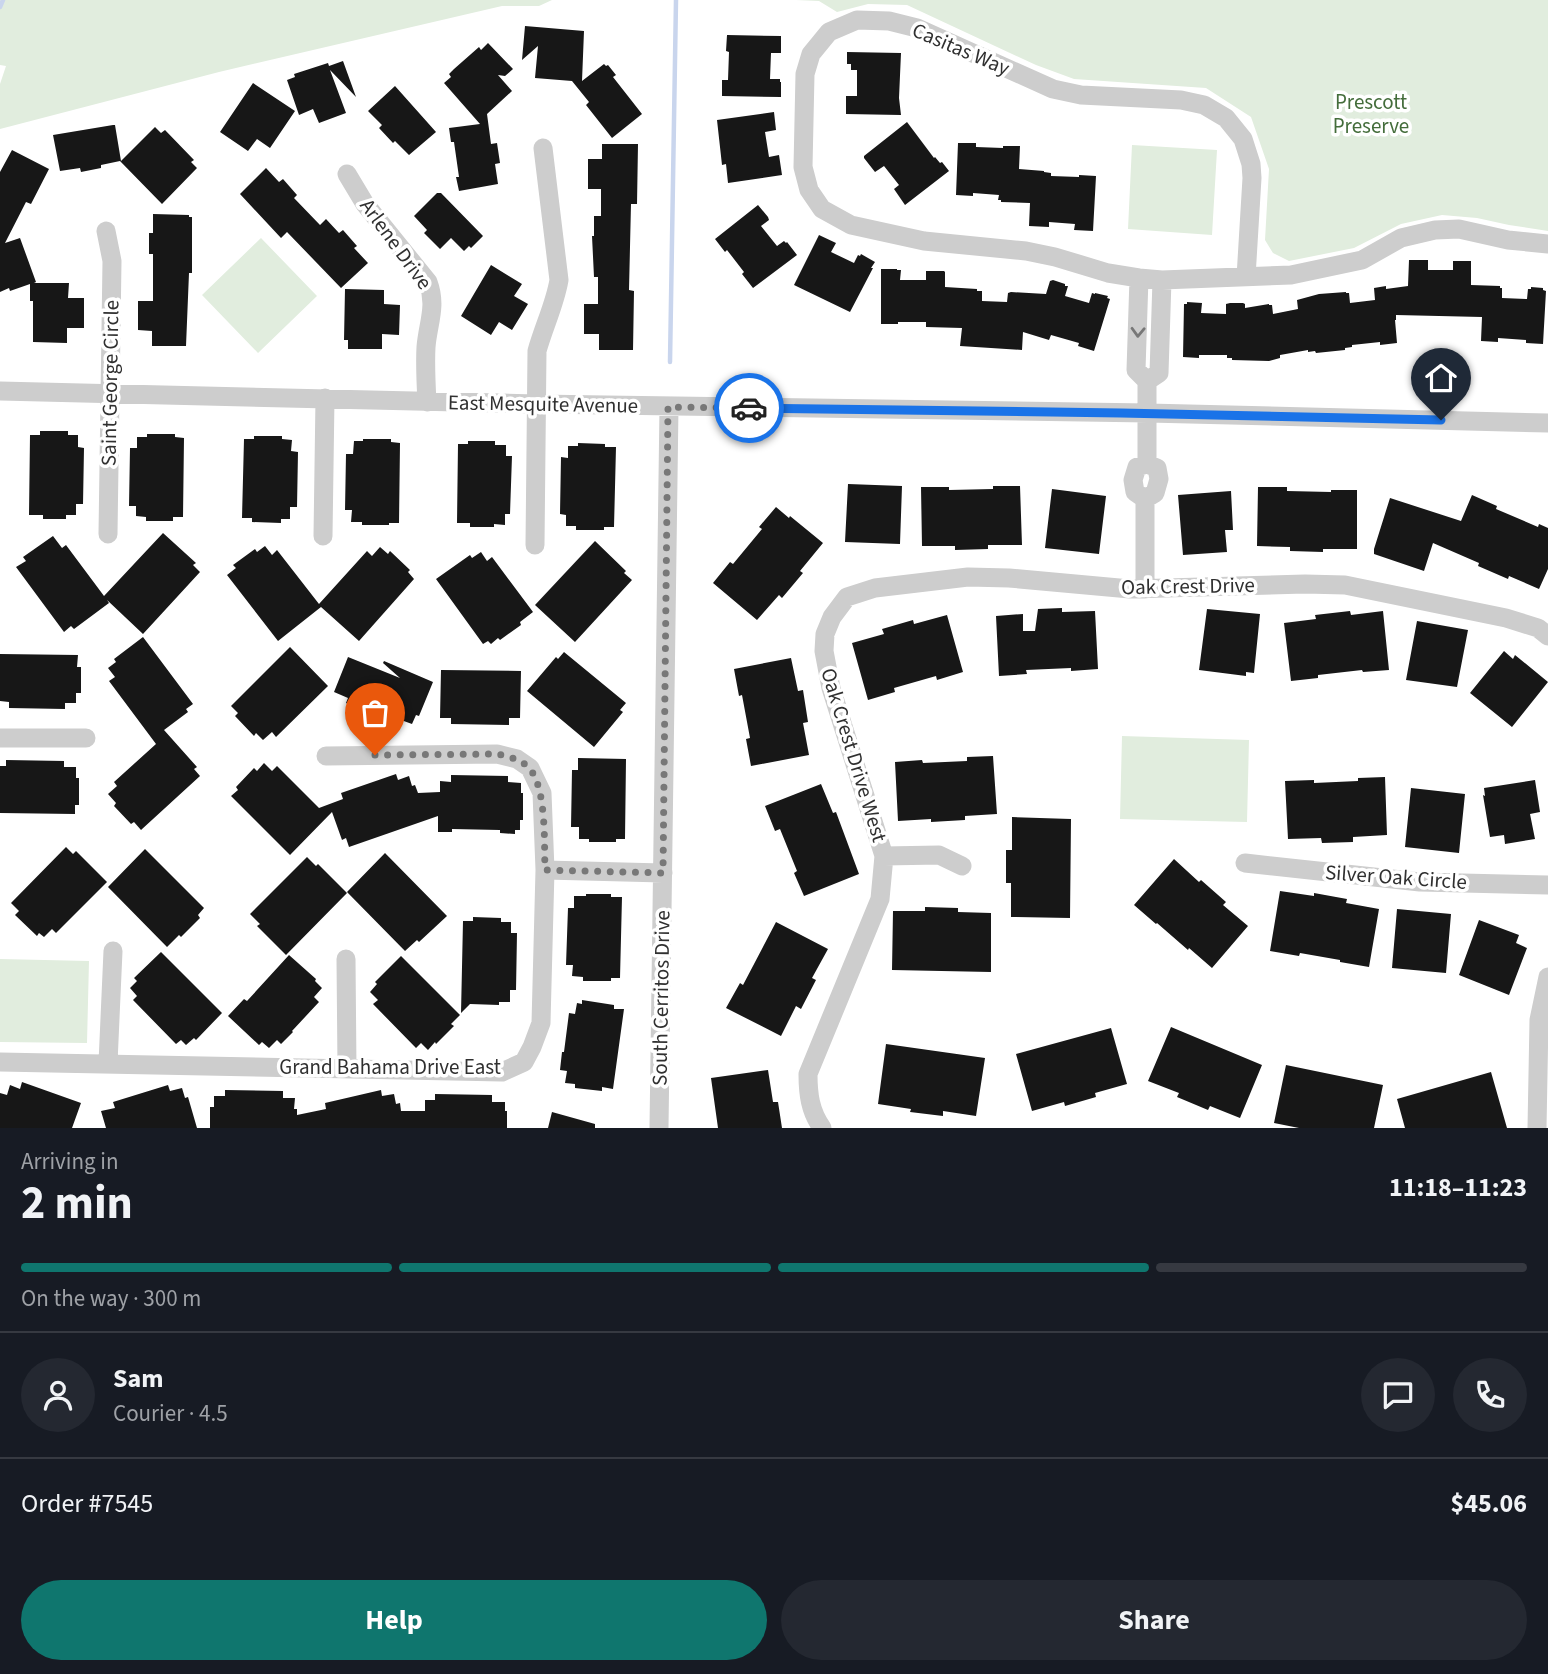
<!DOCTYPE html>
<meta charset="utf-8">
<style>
:root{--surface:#171b24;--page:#242831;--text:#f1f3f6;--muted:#9ea1a6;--line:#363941;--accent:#0f766e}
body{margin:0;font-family:"Source Sans 3",sans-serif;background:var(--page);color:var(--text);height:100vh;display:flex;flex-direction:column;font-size:26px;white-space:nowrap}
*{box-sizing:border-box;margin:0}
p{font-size:23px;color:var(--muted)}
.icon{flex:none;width:38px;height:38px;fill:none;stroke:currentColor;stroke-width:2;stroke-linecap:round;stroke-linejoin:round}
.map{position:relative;height:1128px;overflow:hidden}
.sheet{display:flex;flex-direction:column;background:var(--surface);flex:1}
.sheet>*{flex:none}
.pin{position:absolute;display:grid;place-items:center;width:60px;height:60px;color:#fff;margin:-72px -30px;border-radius:50% 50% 50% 0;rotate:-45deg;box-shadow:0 0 7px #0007}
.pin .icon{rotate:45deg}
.courier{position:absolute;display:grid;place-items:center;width:70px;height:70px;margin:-35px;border:5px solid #1a73e8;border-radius:50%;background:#fff;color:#222;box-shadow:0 2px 9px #0007}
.summary em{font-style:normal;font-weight:700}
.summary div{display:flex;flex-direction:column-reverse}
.summary{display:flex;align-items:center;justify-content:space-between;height:119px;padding:0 21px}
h1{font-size:46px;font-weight:700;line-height:52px}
.bar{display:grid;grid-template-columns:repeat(4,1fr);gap:10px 7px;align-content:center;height:84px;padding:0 21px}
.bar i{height:9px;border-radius:5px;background:var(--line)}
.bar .current{background:var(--accent)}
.bar p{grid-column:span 4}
.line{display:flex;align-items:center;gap:18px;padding:0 21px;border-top:2px solid var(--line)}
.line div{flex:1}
.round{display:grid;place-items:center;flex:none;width:74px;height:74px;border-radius:37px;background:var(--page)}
.cta{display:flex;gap:14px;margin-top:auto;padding:14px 21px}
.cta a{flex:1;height:80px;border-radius:42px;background:var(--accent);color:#fff;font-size:28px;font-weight:700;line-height:80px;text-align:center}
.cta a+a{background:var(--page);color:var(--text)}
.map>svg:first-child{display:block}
.green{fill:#e1edde}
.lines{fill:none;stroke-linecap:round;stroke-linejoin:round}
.stream{stroke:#c9d5ed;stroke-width:4.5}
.building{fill:#171717}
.minor{stroke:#cdcdcd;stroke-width:19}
.oneway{stroke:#777}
.done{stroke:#787878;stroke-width:7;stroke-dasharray:0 12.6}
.route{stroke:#1a73e8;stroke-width:9}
.labels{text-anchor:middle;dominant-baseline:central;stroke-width:7;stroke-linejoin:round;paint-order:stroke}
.street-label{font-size:21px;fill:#303030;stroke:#fff}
.park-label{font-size:21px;fill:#446d3b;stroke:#fff}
</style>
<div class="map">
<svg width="1548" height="1128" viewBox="0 0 1548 1128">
<rect width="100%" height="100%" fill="#fff"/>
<path class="green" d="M0 0H552L539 6H502L219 72 0 129V84L6 66 0 65Z
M796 0H1548V231L1509 225 1477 218 1442 215 1401 224 1354 248 1289 261 1273 253 1265 240 1269 169 1251 117 1206 88 1074 79 1036 65 907 5 868 4 837 12 819 1Z
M1132 145 1217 150 1212 235 1128 229Z
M261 238 317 296 258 353 202 295Z
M1122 736 1249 740 1247 822 1120 819Z
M0 959 89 961 87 1043 0 1042Z"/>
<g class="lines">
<path class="stream" d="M0 7 3 0
M670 362 676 0"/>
</g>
<path class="building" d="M525 26 584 31 582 81 604 64 606 66 608 65 616 75 613 77 642 114 612 138 586 105 589 102 572 81 535 78 538 46 522 60Z
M727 35 781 36V53H771L770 79H780V82H781V97L722 96V80H728L729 52 726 51Z
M488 43 513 69 505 76 498 75 512 91 487 114 491 144 497 143 500 163 495 164 498 184 459 191 456 177H459L454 142H451L449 128 480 124 444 83 451 77 449 74 454 69 479 47 481 50Z
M847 52 901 53 899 98 901 115 846 114V96H857V70H851V64H847Z
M343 61 356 97 330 70 346 113 319 123 313 109 299 115 287 80 295 77 294 74 328 63 329 66Z
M253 83 295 111 270 148 257 139 248 151 220 132Z
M395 86 436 132 409 155 395 141 393 143 379 128 382 125 368 111Z
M774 112 776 130 765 132 769 157 779 155 782 175 728 183 726 164 722 165 717 120Z
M907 122 934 158 935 157 940 163 942 162 949 171 905 205 894 189 899 185 884 166 875 172 864 158V156Z
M113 125H115L121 161 155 127 161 133 165 130 194 160 191 162 197 168 162 204 120 161 101 165V168L81 172 80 168 60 171 53 135Z
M958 143H976V147L1003 148V146H1020L1019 169 1044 171V172L1051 173V176L1079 177V175L1096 176 1093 231 1074 230 1075 224 1049 222V227L1029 226 1030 203 1001 202V200H998L999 195 973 193V196L956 195Z
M602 144H638L637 204H631L629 290 634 291 633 350H599V334H584V304H598V277H594L592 236H594V216H601V189H588V159H602Z
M12 150 49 169 31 204 26 202 5 243 20 238 36 282 34 283H69L68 298H84V328H67V343L33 342V301H30V284L10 291 9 288 0 292V172Z
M266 168 279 182 283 179 297 195 294 198 320 225 326 219 339 233 343 230 357 246 354 248 368 263 341 288 287 232 281 238 240 194Z
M437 193H441L483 236 471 248 469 246 464 251 451 238 440 249 424 233 427 230 414 216Z
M758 205 768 217 769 220 761 226 777 246 784 241 786 243 787 242 797 255 753 288 742 274 744 272 727 250 725 252 715 239Z
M153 214 189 215V217H192V273H189L186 346H152V331L138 330V301H153V254H149V233H153Z
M819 235 836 243 831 252 854 263 858 255 860 256 861 254 875 262 871 268H873L850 312 794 285Z
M1409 260H1428V270H1453V261H1471V285L1500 286V288H1502V298L1527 299 1528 289H1531V287L1543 288V290L1546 291 1543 344 1526 343V340L1498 338V342L1481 341 1482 317 1396 315V320H1395L1397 343 1380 345V342L1352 345V347L1345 348V350L1316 353 1315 351 1308 352V350L1280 355V358L1269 361 1232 360V358H1227V355H1199V358L1183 357 1184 304H1187V302L1202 303 1201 313 1226 314V304L1230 303H1243L1245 304V308L1269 304V305H1272L1273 314 1298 309 1297 300 1319 294 1346 292V293H1349L1350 303 1375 300 1374 288 1386 286V289L1408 286Z
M491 265 522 284 514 296 528 304 512 330 499 322 491 335 461 316Z
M881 269H897V270H901L900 280H926V271H944L945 272V287L977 289V291H982V301L1007 302 1008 293 1011 292 1046 294 1050 281 1053 280 1065 284V286H1068L1065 296 1089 303 1092 293 1095 294V293L1108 296 1107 298 1110 299 1094 351 1078 346 1079 343 1051 335 1049 340 1023 332 1022 350 960 346 962 328 926 327V322H898V324H881Z
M345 289 384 290V304L400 305 399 335 382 334V349H348V340H344Z
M40 431H68V435H78V447L84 448 83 504H76V515H66V519H43V515H29L30 435H40Z
M147 434H175V437L184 438 183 517H173V521H146V517L136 516V506H129L130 448H137V437H147Z
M254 436H282V439L292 440 291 451 298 452 297 507H290V519H281V523L252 522V518H242L244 439H254Z
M363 439H391V442L400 443 399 523H389V525H362V522H351L352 510H345L346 454H353L354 441H363Z
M468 441H495V445H506V456H512L510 514H505V525L494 524V527H470V523H457L458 444H468Z
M578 443 605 444V447H616L614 527H604V530H576V526H566V515L560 514 561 457 568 458V446H578Z
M848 484 902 486 900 544 845 542Z
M993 486H1020L1022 545H988V549L955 550V546H922L921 487H949V490L993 489Z
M1258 487H1287V491L1331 492V490H1357V549H1323V552L1290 551V547L1257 546Z
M1052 489 1106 496 1099 554 1045 548Z
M1231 491 1233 530H1225L1227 552 1183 555 1178 495Z
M1472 495 1497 506 1496 509 1538 527 1539 524 1548 528V569L1539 589 1509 576 1508 579 1478 566 1479 563 1433 543 1424 571 1374 554V549L1390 498 1461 521Z
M776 507 789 518 790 516 823 543 800 571 803 573 782 598 779 595 757 620 713 583 730 562 733 564 762 529 759 527Z
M163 533 196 563 193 565 200 572 143 634 107 600 109 603 74 629 71 626 64 632 16 567 26 561 23 557 53 536 62 548 66 545 104 596Z
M595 541 626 571 624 573 632 580 575 642 535 605Z
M265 546 272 555 277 550 319 604 367 551 372 556 380 547 388 554 390 551 410 570 408 572 414 579 359 641 321 607 278 641 227 575 236 568 233 565 255 549 257 552Z
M481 552 487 561 492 557 533 612 520 622 521 625 500 640 498 638 491 644 488 641 483 644 436 579 470 555 472 558Z
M1062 608V612L1095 611 1098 669 1071 671V668L1026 670 1027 674 999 676 996 616 1023 614V631H1035L1038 609Z
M1207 609 1260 614 1254 673 1246 672V676L1199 670Z
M1350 611 1351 615 1383 611 1389 670 1363 672 1362 670 1318 675V678L1291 681 1284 623 1316 619 1315 615Z
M947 615 963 672 937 680 936 676 894 688 895 692 868 700 852 643 884 634 882 629 913 620 914 624Z
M1417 621 1468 630 1457 687 1406 680Z
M143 637 193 704 186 709 188 712 164 730 197 767 194 769 200 776 141 830 134 822 131 824 114 806 116 803 108 794 117 786 114 782 156 744 109 681 115 677 108 668 116 662 114 659Z
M290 647 328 686 276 737 272 732 263 740 256 733 254 736 235 716 238 713 231 706Z
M1504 651 1513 659 1515 655 1548 682 1512 727 1470 693Z
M564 652 626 703 620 710 623 712 594 747 527 691 556 657 558 659Z
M0 654 78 655 77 667H81V693H76V703H65V709L9 708V702L0 701Z
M348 657 400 678 383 663 384 661 433 682 419 716 416 715 412 724 401 720 398 726 382 719 346 703 348 698 334 692Z
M791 658 798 691 803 690 808 722 803 723 809 755 751 766 746 739 750 738 742 695 739 696 734 669Z
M441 670 521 671 520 718H509V725L451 724V718H440Z
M993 756 997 814 965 816V820L931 822V819L898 821 895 762 922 760 923 763 967 761V757Z
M578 758 626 759 625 839H616V842H589V839H579V827H571L572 770H578Z
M6 760 64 761V767H76V778H79V805H75V814L0 813V766H6Z
M264 763 272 771 277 766 319 808 343 799 341 793 396 774 398 780 409 776 412 786 415 785 418 793 440 792V781L451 782V775L508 776V782L521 783V793H523V820H520V830H515V834L500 833V830L452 829V832H438V816L349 847 346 838 342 840 332 812 290 855 231 796 238 790 236 787 254 768 257 771Z
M1385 777 1387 835 1353 837V842L1322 843 1321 838 1288 839 1285 781 1314 780V783L1358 781V778Z
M1535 780 1540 812 1530 814 1535 839 1505 844 1504 835 1490 837 1483 795 1485 796 1484 788Z
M821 784 833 813 836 812 859 874 804 896 794 873 797 871 780 829 775 831 765 806Z
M1411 788 1465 794 1459 853 1405 847Z
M1012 817 1071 819 1070 918 1011 917V883H1006V850H1012Z
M66 847 73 854 76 851 107 882 56 933 52 929 44 937 39 933 37 936 15 915 19 911 11 903Z
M145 849 204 908 198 915 200 918 181 937 179 935 167 947 108 887Z
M385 853 447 916 419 942 417 940 405 951 347 892Z
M307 857 316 866 318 864 347 893 286 955 257 926 260 924 250 914Z
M1174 859 1199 882 1201 880 1226 902 1223 905 1248 926 1212 968 1189 948 1188 950 1157 923 1156 924 1134 905Z
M1280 891 1314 896V893L1347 899 1346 903 1379 909 1369 967 1340 962V960L1300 953 1299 956 1270 951Z
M586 894H611V897H622L620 978H611V981H583V977L572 976 573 965H566L568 908H574V896H586Z
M925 907 958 908V912L991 913V972L892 970 893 911H925Z
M1397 909 1451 914 1446 973 1392 968Z
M473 917 501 918V922H511V933H517L516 990H510V1002H499V1005L470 1004 461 1013 463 921H473Z
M1479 920 1519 935 1516 943 1527 948 1509 995 1459 975Z
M776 922 828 949 812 978 816 980 801 1009 796 1006 781 1036 726 1008 740 983 743 985Z
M161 952 222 1013 196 1040 194 1038 186 1045 181 1040 176 1044 133 1000 137 996 130 988 137 981 134 978Z
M289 955 316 979 315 981 322 988 314 997 319 1002 292 1031 293 1032 281 1044 277 1040 269 1048 262 1042 259 1045 228 1016 244 999 247 1001Z
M401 956 460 1015 451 1024 454 1026 436 1044 435 1042 428 1050 421 1043 416 1048 373 1004 378 1000 370 992 377 984 375 982Z
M582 1000 614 1005V1009H624L613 1089 602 1087V1091L575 1088V1084L565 1083 567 1071 560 1070 562 1052H564L569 1013 575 1014 577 1003 582 1004Z
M1171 1027 1262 1065 1240 1118 1210 1106 1208 1110 1177 1097 1179 1093 1148 1081Z
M1111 1028 1127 1084 1095 1093 1096 1097 1065 1106 1064 1102 1032 1111 1016 1054Z
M886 1044 985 1058 976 1116 943 1111V1116L910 1112 911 1109 878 1104Z
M1286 1065 1383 1085 1374 1128H1299L1274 1123Z
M768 1070 773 1102H778L782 1128H718L711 1078Z
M1491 1072 1507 1128H1405L1397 1099Z
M22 1082 81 1103 72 1128H0V1093L7 1095 10 1085 20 1089Z
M168 1085 170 1091 182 1088 185 1098 188 1097 197 1128H106L101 1111 115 1108 113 1102Z
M225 1090 283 1091V1098H295L294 1109H297V1115L326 1109 325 1103 381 1090 382 1096 394 1094 396 1104 400 1103 401 1111H425V1100H435V1094L492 1095V1102H505V1111H507V1128H210V1107H214V1096H225Z
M552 1112 595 1124V1128H548Z"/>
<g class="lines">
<path class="minor" d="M347 174 365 204 428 282C437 306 428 323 426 347 425 365 426 384 427 402
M106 231 112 261 108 534
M1246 277 1252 178 1251 164 1243 139 1226 118 1204 105 1181 100 1081 95 1053 89 917 28 889 21 857 20 829 32 811 54 805 74 803 167 809 190 822 209 851 225 924 241 1026 251 1055 257 1108 273 1139 278 1162 280 1291 275 1362 260 1401 238 1435 230 1459 229 1508 240 1548 244
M1139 278 1136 370 1147 381V464
M1147 381 1159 373 1162 280
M0 391 536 404 1148 413 1548 423
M1147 464 1157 468 1159 479 1155 493 1145 499 1135 492 1133 480 1137 467Z
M323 536 325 398
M535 545 537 351C544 326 555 304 559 280L543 148
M1145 589V499
M0 738H86
M884 856 939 855 962 866
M1245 863 1420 882 1548 885
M545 870 663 873
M346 959 347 1068
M0 1062 502 1072 524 1062 532 1047 541 1023 545 870 542 793 530 768 517 759 497 754 326 756
M108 1063 113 951
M659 1128 669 407
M822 1128C810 1111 808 1094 808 1074L880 899 884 856 831 688 824 651 825 634 832 617 847 597 875 588 968 577 1009 578 1130 589 1305 584 1345 585 1506 618 1538 628 1548 636
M1537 1128 1539 1020 1548 977"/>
</g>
<defs><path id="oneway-chevron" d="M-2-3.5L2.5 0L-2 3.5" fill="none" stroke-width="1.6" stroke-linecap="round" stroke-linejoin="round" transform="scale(1.75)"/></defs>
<use class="oneway" href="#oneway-chevron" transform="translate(1138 332) rotate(92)"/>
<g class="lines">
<path class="done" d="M375 755 498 754C508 757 520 759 528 767 547 785 544 844 545 870L663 873 668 407 749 408"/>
<path class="route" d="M749 408 1121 413 1441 420"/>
</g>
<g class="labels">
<g class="street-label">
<text transform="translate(961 49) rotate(23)">Casitas Way</text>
<text transform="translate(396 244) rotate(54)">Arlene Drive</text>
<text transform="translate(110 383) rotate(-89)">Saint George Circle</text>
<text transform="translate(543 404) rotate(1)">East Mesquite Avenue</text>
<text transform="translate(1188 586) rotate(-1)">Oak Crest Drive</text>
<text transform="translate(854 755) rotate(73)">Oak Crest Drive West</text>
<text transform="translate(1396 877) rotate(4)">Silver Oak Circle</text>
<text transform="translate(661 998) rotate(-89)">South Cerritos Drive</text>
<text x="390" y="1067">Grand Bahama Drive East</text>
</g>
<g class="park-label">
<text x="1371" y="102">Prescott<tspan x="1371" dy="24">Preserve</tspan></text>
</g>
</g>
</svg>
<div class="pin" style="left:375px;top:755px;background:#ea580c"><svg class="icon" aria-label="bag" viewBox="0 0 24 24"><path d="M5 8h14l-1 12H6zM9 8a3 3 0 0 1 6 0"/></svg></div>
<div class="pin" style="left:1441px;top:420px;background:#1f2937"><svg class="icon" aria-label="home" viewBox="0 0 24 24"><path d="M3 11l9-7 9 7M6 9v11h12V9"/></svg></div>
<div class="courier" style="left:749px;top:408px"><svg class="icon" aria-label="car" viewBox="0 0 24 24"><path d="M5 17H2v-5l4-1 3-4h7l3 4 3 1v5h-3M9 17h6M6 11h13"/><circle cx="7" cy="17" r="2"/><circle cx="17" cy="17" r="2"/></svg></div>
</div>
<section class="sheet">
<div class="summary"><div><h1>2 min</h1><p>Arriving in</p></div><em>11:18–11:23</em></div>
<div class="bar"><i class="current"></i><i class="current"></i><i class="current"></i><i></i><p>On the way · 300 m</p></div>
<div class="line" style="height:126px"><a class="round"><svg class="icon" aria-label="person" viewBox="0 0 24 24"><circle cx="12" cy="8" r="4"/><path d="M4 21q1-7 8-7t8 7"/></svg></a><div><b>Sam</b><p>Courier · 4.5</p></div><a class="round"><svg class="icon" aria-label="chat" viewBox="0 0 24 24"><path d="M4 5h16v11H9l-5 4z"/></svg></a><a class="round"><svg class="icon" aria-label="phone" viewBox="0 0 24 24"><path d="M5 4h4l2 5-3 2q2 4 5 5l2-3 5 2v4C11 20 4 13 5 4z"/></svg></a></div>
<div class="line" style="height:91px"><div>Order #7545</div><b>$45.06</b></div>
<div class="cta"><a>Help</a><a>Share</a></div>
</section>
